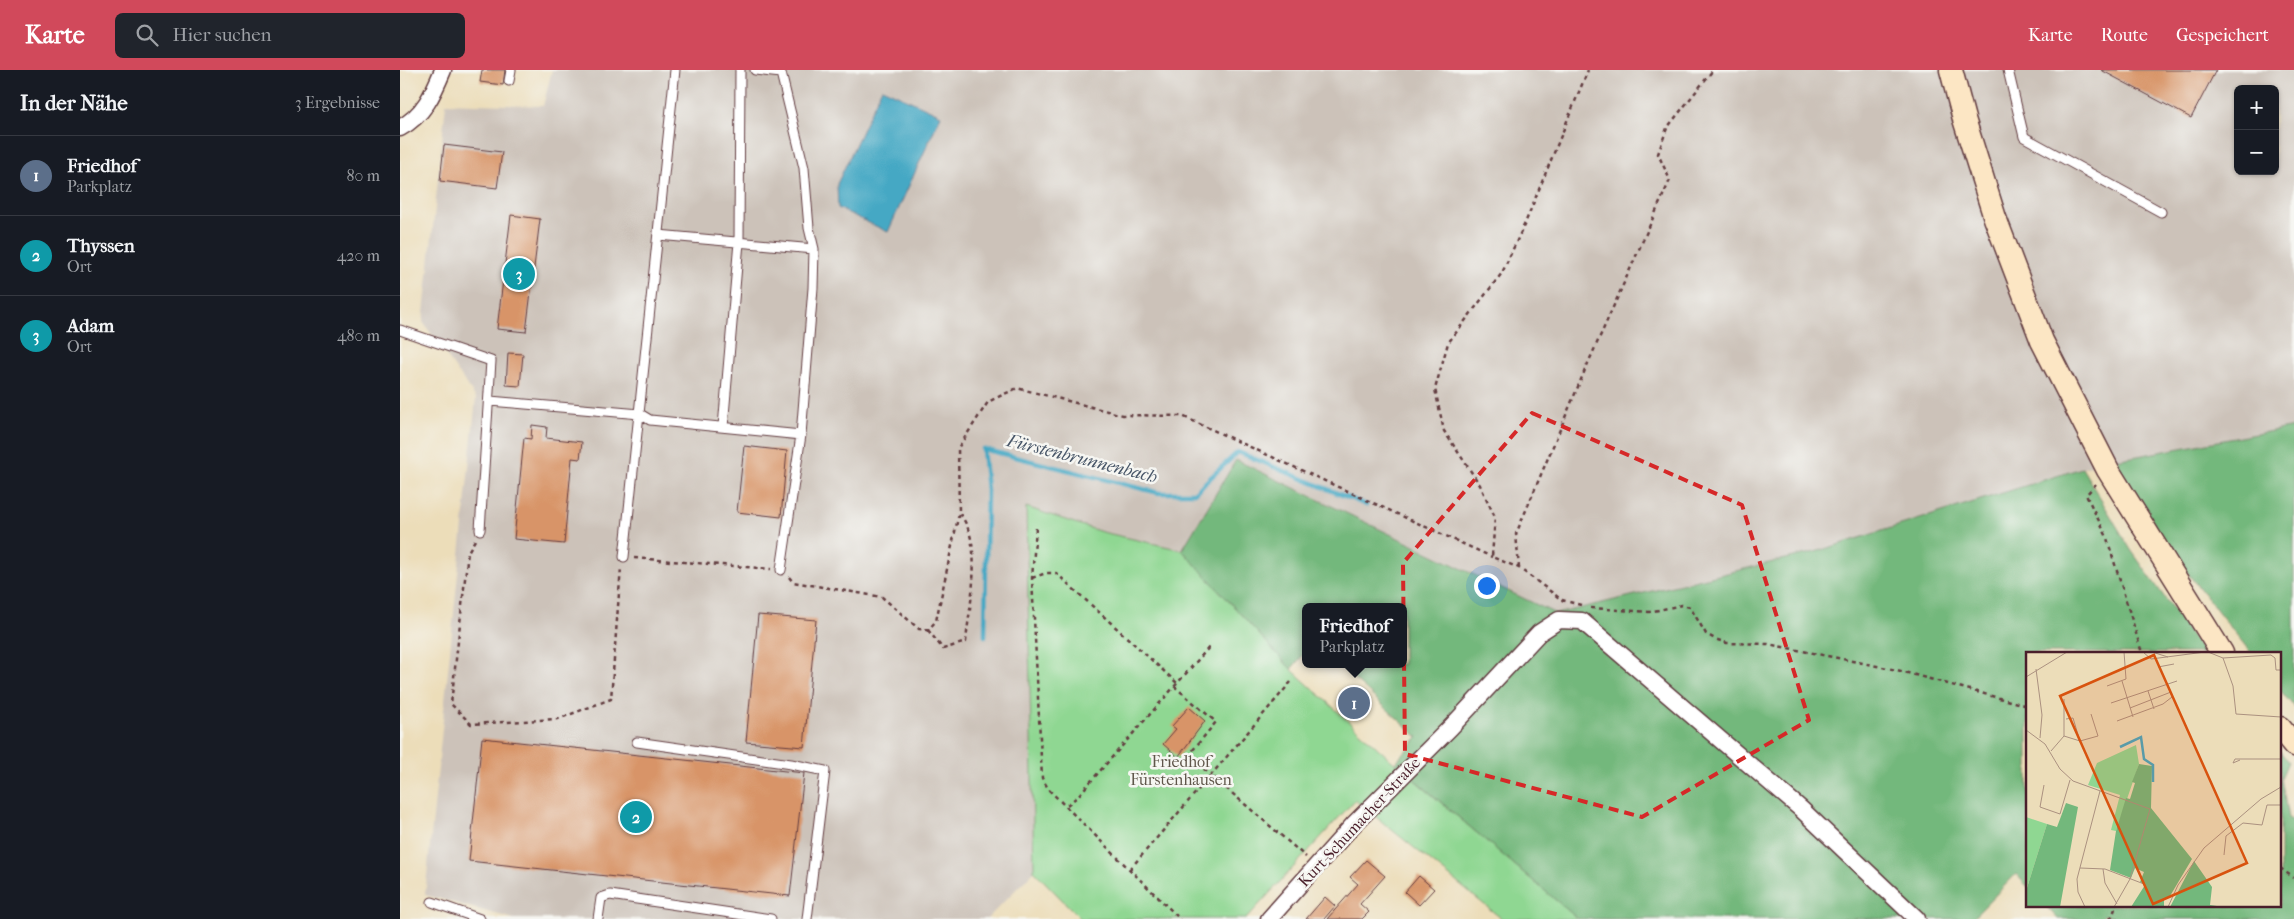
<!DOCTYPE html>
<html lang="de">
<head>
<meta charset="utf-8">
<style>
	body { margin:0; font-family:"IM FELL French Canon",serif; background:#20242c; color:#f1f3f6 }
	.controls { position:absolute; right:15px; top:15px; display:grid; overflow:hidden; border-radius:8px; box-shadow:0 1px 4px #0004 }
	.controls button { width:45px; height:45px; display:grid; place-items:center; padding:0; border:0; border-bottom:1px solid #363941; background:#171b24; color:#f1f3f6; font:25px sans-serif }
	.you { position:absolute; left:1086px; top:515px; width:18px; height:18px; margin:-12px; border:4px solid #fff; border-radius:50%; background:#1a73e8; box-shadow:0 0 0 8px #1a73e833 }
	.badge { display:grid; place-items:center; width:32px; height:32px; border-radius:50%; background:#d1495b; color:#fff; font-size:16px; font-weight:700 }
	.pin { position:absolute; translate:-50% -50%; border:2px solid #fff; box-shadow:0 1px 5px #0006 }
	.popup { position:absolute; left:902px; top:533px; width:105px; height:65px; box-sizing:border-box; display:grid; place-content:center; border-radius:8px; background:#171b24; filter:drop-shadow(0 1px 4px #0005); font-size:16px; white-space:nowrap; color:#9ea1a6 }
	.popup b { font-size:19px; color:#f1f3f6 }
	.popup::after { content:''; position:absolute; left:50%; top:100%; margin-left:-10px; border:10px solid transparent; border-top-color:#171b24 }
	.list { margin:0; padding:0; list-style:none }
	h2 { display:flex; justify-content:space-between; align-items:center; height:65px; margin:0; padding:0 20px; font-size:21px }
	h2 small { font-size:16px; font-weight:400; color:#9ea1a6 }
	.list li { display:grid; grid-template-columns:32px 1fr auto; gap:15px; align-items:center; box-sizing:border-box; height:80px; padding:0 20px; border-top:1px solid #363941 }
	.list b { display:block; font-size:19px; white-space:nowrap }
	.list p { margin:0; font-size:16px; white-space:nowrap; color:#9ea1a6 }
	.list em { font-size:16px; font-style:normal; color:#9ea1a6 }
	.icon { flex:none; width:28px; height:28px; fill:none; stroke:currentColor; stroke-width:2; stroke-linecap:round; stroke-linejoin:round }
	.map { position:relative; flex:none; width:1894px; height:849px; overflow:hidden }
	header { display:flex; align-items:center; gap:30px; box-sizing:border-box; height:70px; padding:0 25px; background:#d1495b; color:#fff }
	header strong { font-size:24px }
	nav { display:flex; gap:28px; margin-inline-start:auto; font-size:18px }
	.search { width:350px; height:45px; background:#20242c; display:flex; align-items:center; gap:12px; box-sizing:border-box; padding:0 18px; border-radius:8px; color:#9ea1a6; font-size:19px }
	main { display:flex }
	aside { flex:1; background:#171b24 }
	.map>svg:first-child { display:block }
</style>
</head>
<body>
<header>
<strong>Karte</strong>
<div class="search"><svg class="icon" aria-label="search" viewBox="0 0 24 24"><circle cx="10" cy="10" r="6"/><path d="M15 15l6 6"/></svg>Hier suchen</div>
<nav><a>Karte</a><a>Route</a><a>Gespeichert</a></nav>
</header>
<main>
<aside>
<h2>In der Nähe<small>3 Ergebnisse</small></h2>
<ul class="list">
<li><span class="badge" style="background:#5c6f8a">1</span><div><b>Friedhof</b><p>Parkplatz</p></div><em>80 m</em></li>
<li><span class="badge" style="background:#0f9aa8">2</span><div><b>Thyssen</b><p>Ort</p></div><em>420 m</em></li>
<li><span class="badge" style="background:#0f9aa8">3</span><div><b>Adam</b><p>Ort</p></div><em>480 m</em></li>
</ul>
</aside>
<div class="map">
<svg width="1894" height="849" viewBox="0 0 1894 849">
	<rect width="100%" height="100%" fill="#f6f6f2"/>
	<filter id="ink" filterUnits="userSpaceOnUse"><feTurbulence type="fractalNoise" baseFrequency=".02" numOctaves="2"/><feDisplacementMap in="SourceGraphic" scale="10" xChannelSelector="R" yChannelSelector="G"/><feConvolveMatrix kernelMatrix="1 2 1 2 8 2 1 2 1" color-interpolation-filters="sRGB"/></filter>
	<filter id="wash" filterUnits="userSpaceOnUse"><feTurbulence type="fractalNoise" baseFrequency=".0096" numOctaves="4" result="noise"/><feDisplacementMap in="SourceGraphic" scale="20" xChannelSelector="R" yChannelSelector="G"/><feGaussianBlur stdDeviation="1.12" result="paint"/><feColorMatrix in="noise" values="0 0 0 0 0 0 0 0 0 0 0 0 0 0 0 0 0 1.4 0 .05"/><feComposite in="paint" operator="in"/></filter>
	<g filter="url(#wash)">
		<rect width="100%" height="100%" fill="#ecddb9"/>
		<path fill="#ccc2b9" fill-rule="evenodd" d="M152 0H1894V357L1700 393 1415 482 1155 544 837 390 782 480 702 462 626 437 634 801 587 849H114L25 825 76 328 23 252 46 33 143 36ZM1838 19H1875V101H1838Z"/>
		<path fill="#8fd792" stroke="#6c7b5e" d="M626 437 702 462 782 480 891 599 991 690 1178 849H1102L955 730 846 849H681L634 801Z"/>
		<path fill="#73b87c" stroke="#5e6c54" d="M1894 357V637L1880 620V583H1851L1700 393Z
			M836 390 1156 544 1415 482 1682 398 1731 480 1804 583H1628V817L1616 804 1572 849H1178L995 693 1018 667 937 594H1003V537H905V583L891 599 782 480Z
			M1880 681 1888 692 1881 708 1888 748 1894 751V849H1720L1704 845 1700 849H1658L1645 835H1880Z"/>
		<path fill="#44a8c4" stroke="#476478" d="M482 18 541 45 488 162 438 138 437 114Z"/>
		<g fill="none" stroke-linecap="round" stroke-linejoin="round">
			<path stroke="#44a8c4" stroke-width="4.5" d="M585 566 587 420 583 379 759 423H794L838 382 966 435"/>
		</g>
		<g id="blocks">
			<path fill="#d89467" d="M82 0H105L103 15 80 12Z
				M1701 0H1816L1791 48Z
				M44 75 102 82 97 118 40 111Z
				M111 145 140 149 126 262 97 259Z
				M108 283 123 284 120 316 106 315Z
				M132 355 147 357 146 368 182 372 180 389 172 388 164 474 114 469 124 368 131 369Z
				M344 376 387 381 381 447 337 442Z
				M358 545 416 550 404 677 346 672Z
				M789 637 805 651 778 687 763 674 776 659 772 656Z
				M82 668 404 703 390 826 69 791Z
				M966 790 985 806 960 834 969 842 962 849H927L958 814 950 807Z
				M1019 806 1034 819 1019 835 1005 822Z
				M925 827 935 836 924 849H906Z"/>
		</g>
	</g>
	<g filter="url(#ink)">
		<use href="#blocks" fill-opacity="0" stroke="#623c40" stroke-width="1"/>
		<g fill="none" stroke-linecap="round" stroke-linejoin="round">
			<defs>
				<path id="service" d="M355 0 381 3 404 98 409 158 414 179 413 218 401 365 381 500
					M1608 0 1624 67 1761 142
					M109 11 111 0
					M258 165 414 179
					M0 260 91 291 80 460
					M90 331 240 344 250 350 401 365
					M323 357 339 172 340 0
					M224 487 275 0
					M237 672 391 694 425 701 407 849
					M32 832 80 849
					M198 849 201 828 210 825 371 849"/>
				<path id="minor" d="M0 58C24 45 33 24 43 0
					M869 849 953 755 1051 657 1139 563 1159 550 1182 551 1401 739 1517 849"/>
				<path id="secondary" d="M1551 0 1564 49 1595 148 1642 271 1708 400 1822 583
					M1880 658 1894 675"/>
			</defs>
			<use href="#service" stroke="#623c40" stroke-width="11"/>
			<use href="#minor" stroke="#623c40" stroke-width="19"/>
			<use href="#secondary" stroke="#623c40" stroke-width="25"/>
			<path stroke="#623c40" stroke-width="2.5" stroke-dasharray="4 4" stroke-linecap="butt" d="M1696 414 1686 425 1706 465 1742 583
				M636 458 632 508 642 708 649 720 780 849
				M75 470 68 482 51 634 71 654 158 649 211 629 221 497
				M234 488 371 499
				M1119 498 1116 464 1185 300 1270 110 1258 84 1267 58 1313 0
				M389 507 393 512 482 527 519 559 528 560 536 551 559 443 558 378 588 332 617 318 723 345 782 346 1092 487
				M632 508 646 503H656L777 613
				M1181 535 1162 530 1119 498 1092 487 1095 447 1080 415 1044 361 1035 319 1048 273 1102 203 1126 151 1188 0
				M1191 538 1249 542 1282 535 1290 537 1306 564 1315 569 1327 573 1368 574 1497 600 1628 636
				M528 560 543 579 566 572C569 535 585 474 559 443
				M774 616 816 652 788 686 811 705 891 612
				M667 735 677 727 811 575
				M1880 798 1894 808
				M730 799 811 705 906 787
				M1710 849 1713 845 1716 835"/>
			<use href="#service" stroke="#fff" stroke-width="9"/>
			<use href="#minor" stroke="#fff" stroke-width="16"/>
			<use href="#secondary" stroke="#fce6c4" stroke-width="22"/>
		</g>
	</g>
	<path fill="none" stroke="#d62828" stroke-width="4" stroke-dasharray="10 6" stroke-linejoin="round" d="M1132 343 1342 435 1409 650 1242 747 1005 684 1003 493Z"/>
	<g text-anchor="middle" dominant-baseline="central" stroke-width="5" stroke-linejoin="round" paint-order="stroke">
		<g font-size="16" fill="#5f564a" stroke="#f6f6f2">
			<text x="781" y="691">Friedhof<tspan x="781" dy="18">Fürstenhausen</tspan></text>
		</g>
		<g font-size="16" fill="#4a1f2b" stroke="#f6f6f2">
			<text transform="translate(959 752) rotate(-47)">Kurt-Schumacher-Straße</text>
		</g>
		<g font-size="18" font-style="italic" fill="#485668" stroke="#f6f6f2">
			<text transform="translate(682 389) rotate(14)">Fürstenbrunnenbach</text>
		</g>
	</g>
	<g transform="translate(1626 582)">
		<rect width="255" height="255" fill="#ecddb9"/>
		<path d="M110 93 113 112 90 179 85 178 94 143 62 133 71 111ZM0 165 21 172 0 239Z" fill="#8fd792"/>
		<path d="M113 112 126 114 125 156 166 207 144 244 138 247V255H105L119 233 114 230 118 220 109 216 105 226 84 218 90 179 100 146 104 147 109 131 106 130ZM40 151 52 155 34 255H0V239L21 172 31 175ZM168 209 186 235 184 253 198 255H144Z" fill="#73b87c"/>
		<path fill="none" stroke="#44a8c4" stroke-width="2.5" d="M94 95 115 85 118 107 127 113V130"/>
		<path fill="none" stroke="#ab9180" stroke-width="1" d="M117 0 125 7 179 0M126 0 142 5M182 0 197 6 245 3 249 6 250 18H255M197 6 207 34 210 62 255 65M132 15 148 12M10 17 16 63 14 86M0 25 41 0M96 29 107 65M81 34 100 27 98 0M122 39 128 57M85 51 151 29M104 56 145 40M40 67 47 66 53 86M91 69 137 52 146 45 142 33M255 70V96M0 78 19 92 34 117 47 129 124 157 104 227 88 255M38 84 54 89 72 84 65 62M25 99 38 84V47M214 108 207 111 209 107H255M18 133 14 155 34 162 44 128M198 203 200 184 217 171 236 173 241 153H255M54 216 79 217 118 232M77 217 79 231 91 252M59 255 52 240 51 227 74 139M142 255 152 233 178 196 235 147 255 135"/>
		<path fill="#d8530f" fill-opacity="0.15" stroke="#d8530f" stroke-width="2.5" d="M128 3 221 211 127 252 34 44Z"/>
		<rect width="255" height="255" fill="none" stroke="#4a1f2b" stroke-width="2.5"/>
	</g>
</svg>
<div class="controls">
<button>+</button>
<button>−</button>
</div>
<div class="you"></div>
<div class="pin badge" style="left:954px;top:633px;background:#5c6f8a">1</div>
<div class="popup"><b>Friedhof</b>Parkplatz</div>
<div class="pin badge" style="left:236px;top:747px;background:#0f9aa8">2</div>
<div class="pin badge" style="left:119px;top:204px;background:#0f9aa8">3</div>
</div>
</main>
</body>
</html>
